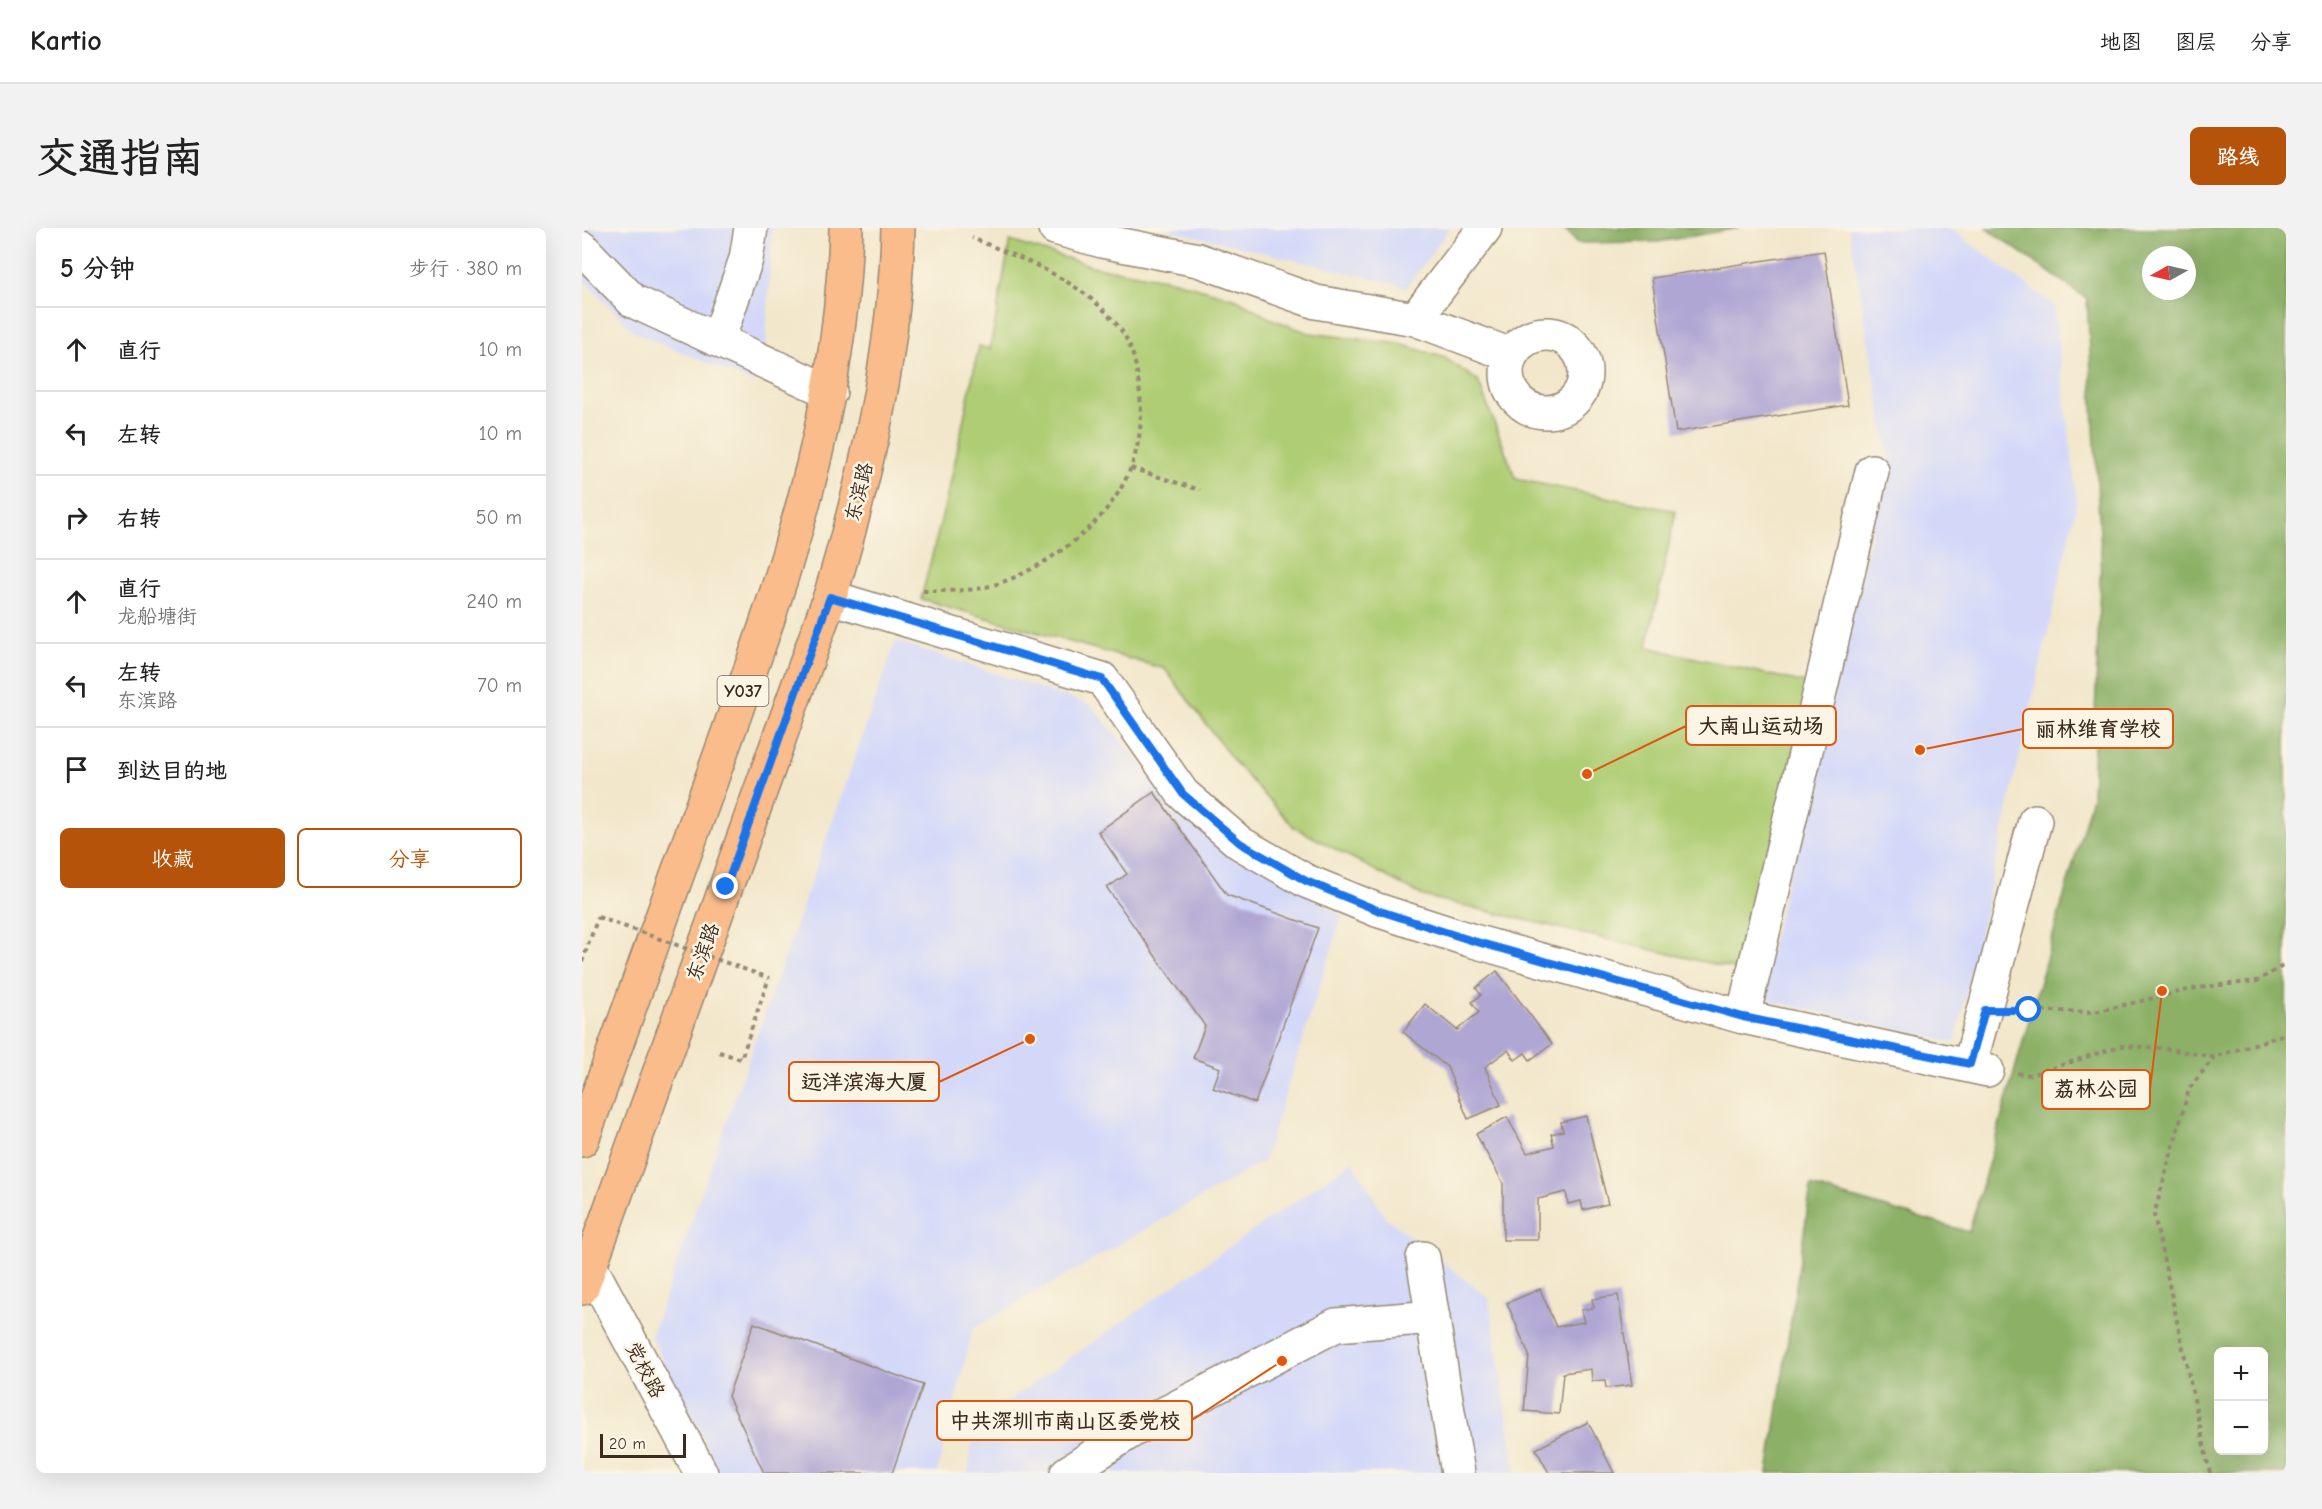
<!DOCTYPE html>
<html lang="zh">
<head>
<meta charset="utf-8">
<style>
	body { margin:0; font-family:"Comic Neue","LXGW WenKai TC",sans-serif; background:#f2f2f2; color:#222 }
	.controls { position:absolute; right:18px; bottom:18px; display:grid; overflow:hidden; border-radius:9px; box-shadow:0 6px 24px #0002 }
	.controls button { width:54px; height:54px; display:grid; place-items:center; padding:0; border:0; border-bottom:2px solid #e0e0e0; background:#fff; color:#222; font:30px sans-serif }
	.compass { position:absolute; left:1560px; top:18px; width:54px; height:54px; border-radius:50%; background:#fff; box-shadow:0 6px 24px #0002; rotate:262deg }
	.scale { position:absolute; left:18px; bottom:15px; width:86px; box-sizing:border-box; padding-left:6px; border:3px solid #3b2a1e; border-top:0; font-size:16px; line-height:21px; white-space:nowrap; color:#3b2a1e; -webkit-text-stroke:4px #fcf5e5; paint-order:stroke }
	.stop { position:absolute; width:18px; height:18px; margin:-14px; border:4px solid #1a73e8; border-radius:50%; background:#fff }
	.stop.end { background:#1a73e8; border-color:#fff; box-shadow:0 2px 6px #0008 }
	.list { margin:0; padding:0; list-style:none }
	h2 { display:flex; justify-content:space-between; align-items:center; height:78px; margin:0; padding:0 24px; font-size:26px }
	h2 small { font-size:20px; font-weight:400; color:#767676 }
	.list li { display:grid; grid-template-columns:39px 1fr auto; gap:18px; align-items:center; box-sizing:border-box; height:84px; padding:0 24px; border-top:2px solid #e0e0e0 }
	.list b { display:block; font-size:22px; white-space:nowrap }
	.list p { margin:0; font-size:20px; white-space:nowrap; color:#767676 }
	.list em { font-size:20px; font-style:normal; color:#767676 }
	.actions { display:flex; gap:12px; padding:18px 24px }
	.actions a { flex:1; padding:14px 0; border:2px solid #b45309; border-radius:9px; text-align:center; font-size:21px; color:#b45309 }
	.actions .main { background:#b45309; color:#fff }
	.icon { flex:none; width:33px; height:33px; fill:none; stroke:currentColor; stroke-width:2; stroke-linecap:round; stroke-linejoin:round }
	.map { position:relative; flex:none; width:1704px; height:1245px; overflow:hidden; border-radius:9px }
	header { display:flex; align-items:center; gap:36px; box-sizing:border-box; height:84px; padding:0 30px; background:#fff; border-bottom:2px solid #e0e0e0 }
	header strong { font-size:28px }
	nav { display:flex; gap:33px; margin-inline-start:auto; font-size:21px }
	.intro { display:flex; align-items:center; justify-content:space-between; box-sizing:border-box; height:144px; padding:0 36px }
	h1 { margin:0; font-size:42px }
	.button { padding:15px 27px; border-radius:9px; background:#b45309; color:#fff; font-size:21px; font-weight:700 }
	main { display:flex; gap:36px; padding:0 36px }
	aside { flex:1; background:#fff; border-radius:9px; box-shadow:0 6px 24px #0002 }
	.map>svg:first-child { display:block }
</style>
</head>
<body>
<header>
<strong>Kartio</strong>
<nav><a>地图</a><a>图层</a><a>分享</a></nav>
</header>
<div class="intro"><h1>交通指南</h1><a class="button">路线</a></div>
<main>
<aside>
<h2>5 分钟<small>步行 · 380 m</small></h2>
<ul class="list">
<li><svg class="icon" aria-label="ahead" viewBox="0 0 24 24"><path d="M12 20V5M6 11l6-6 6 6"/></svg><div><b>直行</b></div><em>10 m</em></li>
<li><svg class="icon" aria-label="left" viewBox="0 0 24 24"><path d="M17 20v-9H6M10 6l-5 5 5 5"/></svg><div><b>左转</b></div><em>10 m</em></li>
<li><svg class="icon" aria-label="right" viewBox="0 0 24 24"><path d="M7 20v-9h11M14 6l5 5-5 5"/></svg><div><b>右转</b></div><em>50 m</em></li>
<li><svg class="icon" aria-label="ahead" viewBox="0 0 24 24"><path d="M12 20V5M6 11l6-6 6 6"/></svg><div><b>直行</b><p>龙船塘街</p></div><em>240 m</em></li>
<li><svg class="icon" aria-label="left" viewBox="0 0 24 24"><path d="M17 20v-9H6M10 6l-5 5 5 5"/></svg><div><b>左转</b><p>东滨路</p></div><em>70 m</em></li>
<li><svg class="icon" aria-label="arrive" viewBox="0 0 24 24"><path d="M6 21V4h12l-3 4 3 4H6"/></svg><div><b>到达目的地</b></div></li>
</ul>
<div class="actions"><a class="main">收藏</a><a>分享</a></div>
</aside>
<div class="map">
<svg width="1704" height="1245" viewBox="0 0 1704 1245">
	<rect width="100%" height="100%" fill="#fcf5e5"/>
	<filter id="ink" filterUnits="userSpaceOnUse"><feTurbulence type="fractalNoise" baseFrequency=".0167" numOctaves="2"/><feDisplacementMap in="SourceGraphic" scale="12" xChannelSelector="R" yChannelSelector="G"/><feConvolveMatrix kernelMatrix="1 2 1 2 8 2 1 2 1" color-interpolation-filters="sRGB"/></filter>
	<filter id="wash" filterUnits="userSpaceOnUse"><feTurbulence type="fractalNoise" baseFrequency=".008" numOctaves="4" result="noise"/><feDisplacementMap in="SourceGraphic" scale="24" xChannelSelector="R" yChannelSelector="G"/><feGaussianBlur stdDeviation="1.35" result="paint"/><feColorMatrix in="noise" values="0 0 0 0 0 0 0 0 0 0 0 0 0 0 0 0 0 1.4 0 .05"/><feComposite in="paint" operator="in"/></filter>
	<g filter="url(#wash)">
		<rect width="100%" height="100%" fill="#f2e7cb"/>
		<path fill="#d3d8f9" d="M0 0H218L190 1 184 115 172 155 52 104 0 50Z
			M580 0H868L825 59Z
			M1267 0H1368L1472 77 1495 274 1373 815 1177 770 1307 232Z
			M314 413 509 477 608 594 760 688 682 933 391 1101 355 1245H138L69 1108Z
			M771 933 803 989 907 1070 934 1245H386L393 1196Z"/>
		<path fill="#afcd74" stroke="#757c49" stroke-width="1.5" d="M428 13 514 39 589 52 655 71 687 90 727 105 818 116 863 130 896 153 934 251 1094 283 1065 419 1228 456 1161 743 841 668 712 599 654 536 583 441 339 371 368 257 397 118 408 121Z"/>
		<path fill="#8bb066" stroke="#636d42" stroke-width="1.5" fill-rule="evenodd" d="M982 0H1157L1076 14 996 15Z
			M1404 0H1704V1245H1186L1229 958 1387 1004 1510 569 1519 326 1505 71ZM1569 27H1605V63H1569ZM1636 1124H1682V1222H1636Z"/>
		<g id="blocks">
			<path fill="#afa6d4" d="M1242 23 1266 177 1094 204 1070 50Z
				M572 564 645 667 736 700 673 875 631 860 638 840 611 830 623 798 525 660 545 646 516 604Z
				M915 743 970 816 948 832 943 825 933 832 926 822 903 839 919 877 886 891 865 839 821 804 843 776 875 802 897 784 890 774 899 767 894 760Z
				M1004 888 1026 976 1001 982 999 973 986 976 984 964 956 971V1012H921V955L894 906 925 889 945 925 972 918 969 906 981 903 979 894Z
				M958 1061 974 1099 1002 1094 999 1082 1012 1080 1010 1071 1036 1067 1050 1157 1024 1160 1023 1152 1010 1153 1009 1141 981 1145 977 1186 942 1183 947 1127 925 1075Z
				M172 1095 341 1157 310 1245H182L146 1168Z
				M1006 1194 1032 1245H967L954 1221Z"/>
		</g>
	</g>
	<g filter="url(#ink)">
		<use href="#blocks" fill-opacity="0" stroke="#968874" stroke-width="1.5"/>
		<g fill="none" stroke-linecap="round" stroke-linejoin="round">
			<defs>
				<path id="minor" d="M473 0 520 13 616 32 734 74 833 91 929 127
					M0 20 51 73 248 164
					M833 91 903 0
					M925 145a39 39 0 1 1 78 0a39 39 0 1 1-78 0Z
					M136 112 164 31 169 0
					M248 369 520 451 601 566 658 615 724 653 795 682 888 712 1161 789 1405 842
					M1161 789 1290 243
					M1388 836 1453 593
					M841 1030 876 1245
					M8 1038 119 1245
					M485 1245 551 1202 754 1097 851 1089"/>
				<path id="major" d="M0 912C45 785 91 659 136 533 200 355 259 192 264 0
					M0 1060 248 369C284 248 313 127 316 0"/>
			</defs>
			<use href="#minor" stroke="#968874" stroke-width="36"/>
			<use href="#major" stroke="#968874" stroke-width="36"/>
			<path stroke="#968874" stroke-width="4" stroke-dasharray="4.5 4.5" stroke-linecap="butt" d="M549 240 618 262
				M341 363C359 363 377 363 395 361 423 356 451 342 474 326 530 289 565 237 558 167 556 144 551 116 536 98 500 52 443 32 390 10
				M0 734 16 689
				M1433 782 1513 784 1614 760 1675 753 1704 736
				M137 824 159 831 187 750
				M1435 845 1448 847 1539 818 1581 820 1632 829 1704 806
				M1628 1245 1572 987 1607 861 1632 829"/>
			<use href="#minor" stroke="#fff" stroke-width="33"/>
			<use href="#major" stroke="#fabc8b" stroke-width="33"/>
			<path stroke="#968874" stroke-width="4" stroke-dasharray="4.5 4.5" stroke-linecap="butt" d="M16 689 187 750"/>
		</g>
	</g>
	<g fill="none" stroke-linecap="round" stroke-linejoin="round" filter="url(#ink)">
		<path stroke="#1a73e8" stroke-width="8" d="M144 659 248 369 520 451 601 566 658 615 724 653 795 682 888 712 1161 789 1388 836 1403 782H1447"/>
	</g>
	<g text-anchor="middle" dominant-baseline="central" stroke-width="5" stroke-linejoin="round" paint-order="stroke">
		<rect fill="#fcf5e5" stroke="#75675a" stroke-width="1.5" x="135.5" y="448" width="51" height="30" rx="4.5"/>
		<g font-size="18" font-weight="bold" fill="#3b2a1e">
			<text x="161" y="463">Y037</text>
		</g>
		<g font-size="20" fill="#3b2a1e" stroke="#fcf5e5">
			<text transform="translate(277 264) rotate(-76)">东滨路</text>
			<text transform="translate(121 724) rotate(-70)">东滨路</text>
			<text transform="translate(63 1142) rotate(62)">党校路</text>
		</g>
	</g>
	<path fill="none" stroke="#df570d" stroke-width="2" d="M1005 546L1104 498M1338 522L1441 501M448 811L357 854M1580 763L1568 861M700 1133L610 1192"/>
	<g fill="#df570d" stroke="#fcf5e5" stroke-width="2">
		<circle cx="1005" cy="546" r="6"/>
		<circle cx="1338" cy="522" r="6"/>
		<circle cx="448" cy="811" r="6"/>
		<circle cx="1580" cy="763" r="6"/>
		<circle cx="700" cy="1133" r="6"/>
	</g>
	<g fill="#fcf5e5" stroke="#df570d" stroke-width="2">
		<rect x="1104" y="478" width="150" height="39" rx="6"/>
		<rect x="1441" y="481" width="150" height="39" rx="6"/>
		<rect x="207" y="834" width="150" height="39" rx="6"/>
		<rect x="1460" y="842" width="108" height="39" rx="6"/>
		<rect x="355" y="1173" width="255" height="39" rx="6"/>
	</g>
	<g font-size="21" text-anchor="middle" font-weight="bold" fill="#3b2a1e">
		<text x="1179" y="505">大南山运动场</text>
		<text x="1516" y="508">丽林维育学校</text>
		<text x="282" y="861">远洋滨海大厦</text>
		<text x="1514" y="868">荔林公园</text>
		<text x="483" y="1200">中共深圳市南山区委党校</text>
	</g>
</svg>
<div class="controls">
<button>+</button>
<button>−</button>
</div>
<svg class="compass" viewBox="-18 -18 36 36"><path d="M0-13l5 13h-10z" fill="#e53935"/><path d="M0 13l5-13h-10z" fill="#767676"/></svg>
<div class="scale">20 m</div>
<div class="stop" style="left:1447px;top:782px"></div>
<div class="stop end" style="left:144px;top:659px"></div>
</div>
</main>
</body>
</html>
